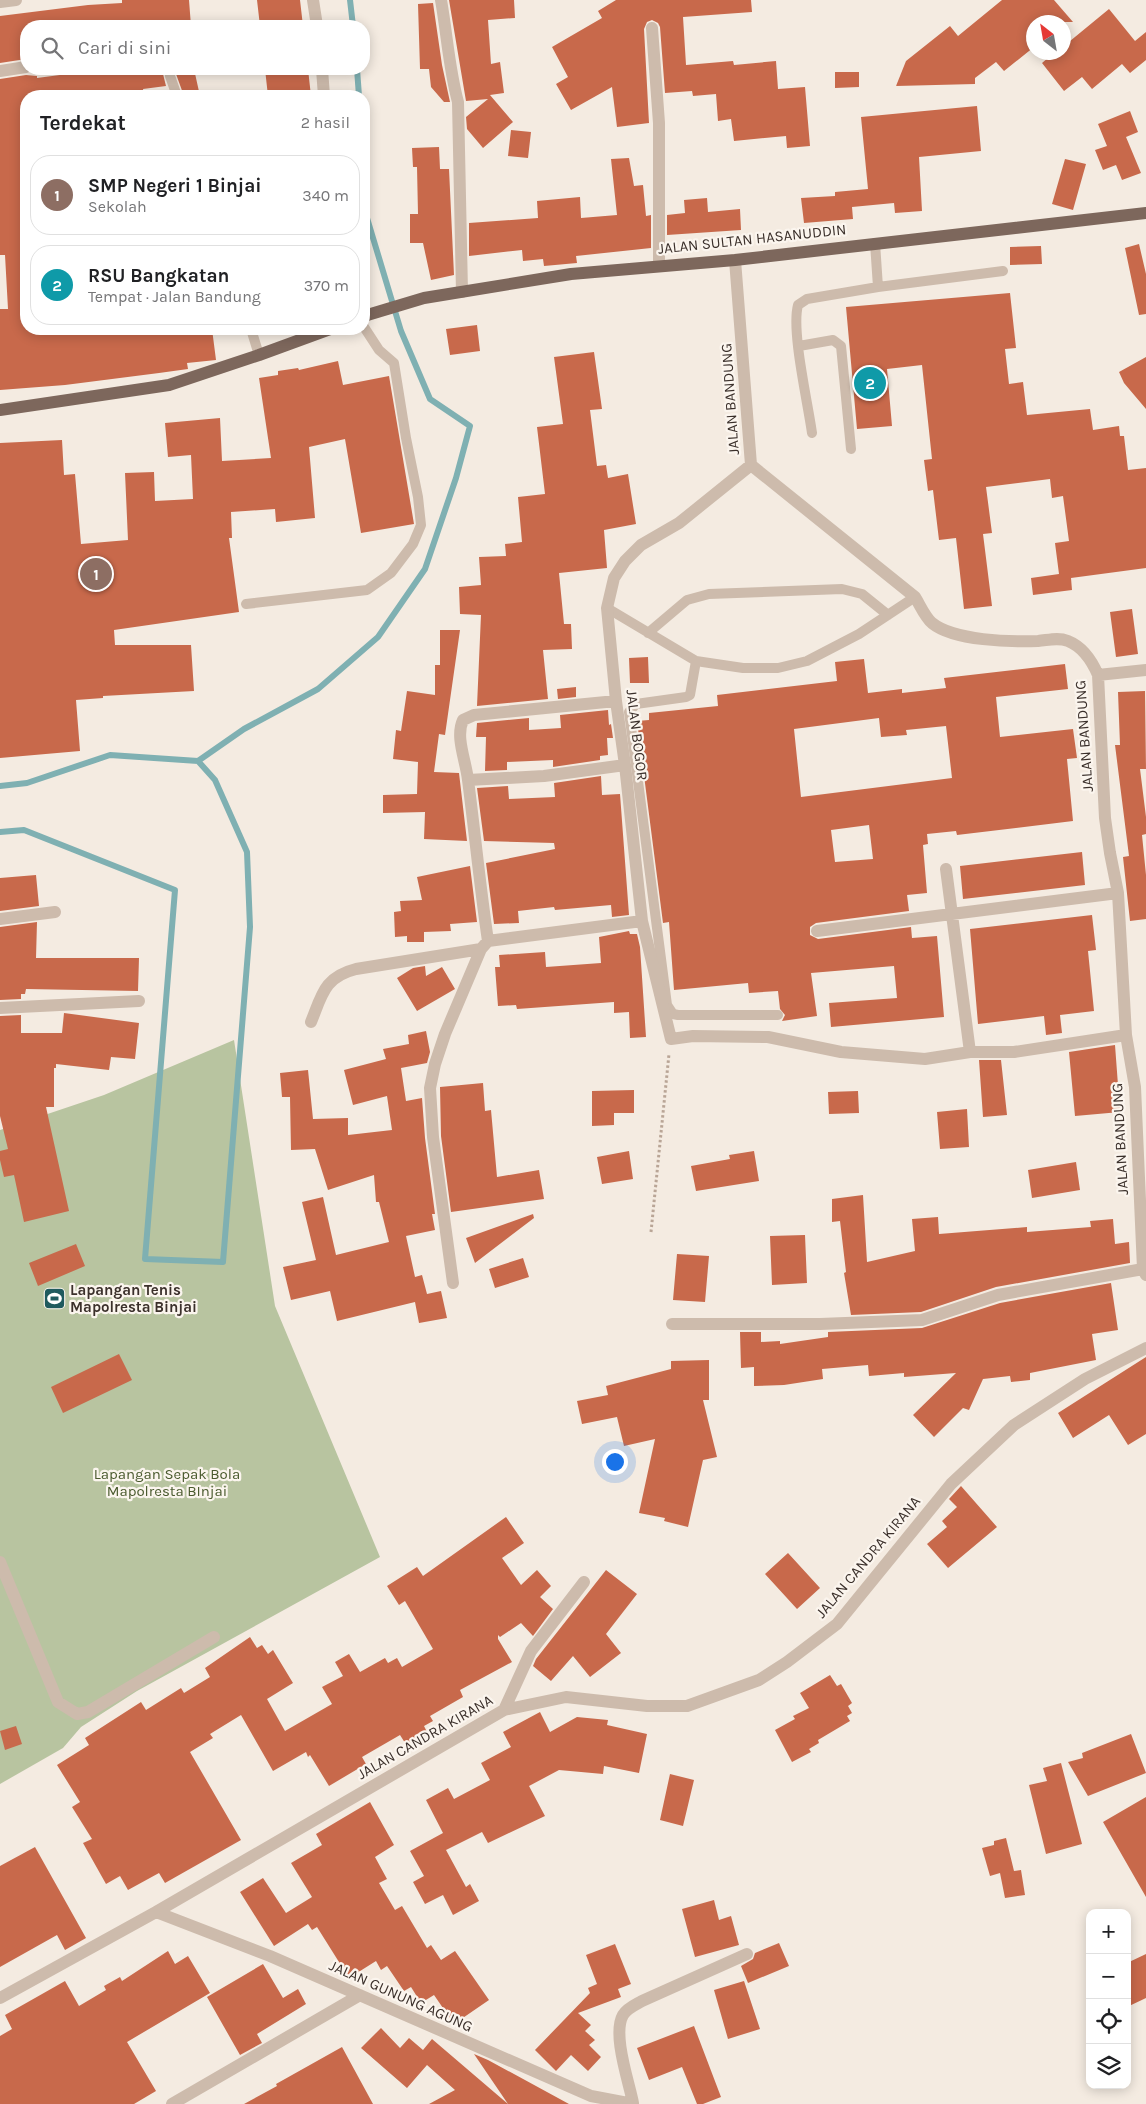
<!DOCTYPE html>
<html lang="id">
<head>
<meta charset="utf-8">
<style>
	body { margin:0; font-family:Karla,sans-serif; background:#f2f2f2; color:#202124 }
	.controls { position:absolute; right:15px; bottom:15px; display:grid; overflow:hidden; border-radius:10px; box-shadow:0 2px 12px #0003 }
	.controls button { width:45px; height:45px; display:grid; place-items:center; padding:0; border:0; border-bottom:1px solid #e0e0e0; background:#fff; color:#202124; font:25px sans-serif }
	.compass { position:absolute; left:1026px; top:15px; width:45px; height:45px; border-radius:50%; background:#fff; box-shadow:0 2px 12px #0003; rotate:329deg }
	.you { position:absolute; left:614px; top:1461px; width:18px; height:18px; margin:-12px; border:4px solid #fff; border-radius:50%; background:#1a73e8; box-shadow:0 0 0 8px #1a73e833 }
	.badge { display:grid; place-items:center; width:32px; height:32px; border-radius:50%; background:#1f5a5e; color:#fff; font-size:16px; font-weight:700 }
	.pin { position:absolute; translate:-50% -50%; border:2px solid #fff; box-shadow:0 1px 5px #0006 }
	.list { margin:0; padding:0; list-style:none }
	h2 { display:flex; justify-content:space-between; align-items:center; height:65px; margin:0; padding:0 20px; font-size:21px }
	h2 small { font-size:16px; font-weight:400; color:#757577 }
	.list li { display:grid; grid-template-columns:32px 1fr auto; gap:15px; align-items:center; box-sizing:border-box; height:80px; margin:0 10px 10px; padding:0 10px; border:1px solid #e0e0e0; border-radius:20px }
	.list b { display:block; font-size:19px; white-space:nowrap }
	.list p { margin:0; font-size:16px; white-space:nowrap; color:#757577 }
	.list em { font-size:16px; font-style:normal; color:#757577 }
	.icon { flex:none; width:28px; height:28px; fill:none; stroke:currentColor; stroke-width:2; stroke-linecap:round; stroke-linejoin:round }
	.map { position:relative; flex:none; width:1146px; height:2104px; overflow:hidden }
	.search { position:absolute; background:#fff; box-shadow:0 2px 12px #0003; left:20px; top:20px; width:350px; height:55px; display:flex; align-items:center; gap:12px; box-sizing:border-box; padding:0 18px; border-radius:20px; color:#757577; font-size:19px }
	.panel { position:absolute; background:#fff; box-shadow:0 2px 12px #0003; left:20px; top:90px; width:350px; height:245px; border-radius:20px }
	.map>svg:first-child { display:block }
</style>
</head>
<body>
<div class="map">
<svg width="1146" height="2104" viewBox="0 0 1146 2104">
	<rect width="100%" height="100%" fill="#f4ebe1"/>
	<path fill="#b8c4a0" d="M234 1040 275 1306 380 1557 137 1691 81 1727 63 1748 0 1784V1130L104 1095Z"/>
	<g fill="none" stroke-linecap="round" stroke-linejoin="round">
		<path stroke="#7fb0b2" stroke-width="6" d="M350 0 353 26
			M357 69 359 96
			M198 761 244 729 318 689 378 637 425 569 456 478 470 426 430 399 401 331 364 208
			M0 786 27 783 110 755 198 761 215 780 247 852 250 927 223 1262 145 1259 175 890 24 830 0 832"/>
	</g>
	<path fill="#c8694b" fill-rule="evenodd" d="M122 0H189L191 26H26V59L0 63V16L88 5 122 3Z
		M257 0H300L303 26H260Z
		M449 0H514L515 18 488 20 491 64 500 62 504 93 490 95 513 122 483 148 467 129 466 117 488 99 466 101Z
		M616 0H751L752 12 683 17 686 65 733 61 734 65 776 61 778 89 805 87 810 146 787 148 786 136 734 141 731 119 718 121 716 94 693 96 692 91 665 93 660 27 658 23 652 20 647 22 644 29 649 123 617 127 612 87 571 110 556 84 568 77 552 47 602 18 598 11Z
		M1002 0H1054L1073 22H1034V47L1004 71 996 62 975 78V84L896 86 906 61 950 26 958 36Z
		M433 3 442 65 450 102H444L431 87 429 69H420L418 4Z
		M1109 9 1135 41 1146 32V60L1130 73 1122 64 1092 89 1082 77 1064 91 1042 63 1055 52H1064V46Z
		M75 69H194L200 96H184L176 74 171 69 163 74 166 86 143 89 144 96H26V329H212L216 360 187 363 188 369 159 373 65 385 0 390V309H8L5 255H0V79L26 75 37 76V78L75 73Z
		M265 69H308L311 96H268Z
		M835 72H859V87L835 88Z
		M977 106 981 151 919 157 922 211 895 213 894 203 852 207 853 219 804 223 801 198 835 196V192L868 189 861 117Z
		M1130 111 1138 132 1126 137 1141 173 1122 180 1116 165 1103 170 1095 150 1107 146 1098 124Z
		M511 130 531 132 528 158 508 156Z
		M439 147 440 169H449L454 275 431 280 423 243H410V214H418L417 167H413L412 148Z
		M629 158 634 186 643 185 646 216 651 215V248L576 256 577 263 544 266 543 259 523 261 522 250 469 256V223L538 218 537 201 580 197 581 218 617 215 611 159Z
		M1065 159 1086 164 1073 210 1052 204Z
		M707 198 708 212 740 209 741 230 667 235V215L685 213 684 200Z
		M1139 244 1146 274V314L1139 315 1125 248Z
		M1041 246 1042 264 1010 265V247Z
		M1010 293 1016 348 1005 349 1009 384 1023 382 1027 415 1090 409 1093 430 1119 426 1120 436H1124L1128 470 1146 468V568L1071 578 1072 590 1033 595 1031 578 1059 574 1055 543 1069 541 1063 496 1052 498 1050 479 986 487 992 533 983 534 992 606 964 609 956 538 939 540 933 490 928 491 924 460 932 459 922 365 887 369 892 426 857 429 846 307Z
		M477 325 480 351 450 355 446 329Z
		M594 352 602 409 590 410 597 466 606 465 608 478 628 474 636 524 604 530 607 568 559 573 564 624H571L572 649 543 650 548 699 477 706 481 615 460 614 459 587 481 585 479 557 506 556 505 544 522 542 518 497 545 494 537 427 563 424 554 357Z
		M1146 357V409L1124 383 1119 372Z
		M338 361 343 385 389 376 414 524 361 533 345 439 309 447 315 518 276 522 275 509 231 512 232 538H229L239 612 114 630 115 645H191L194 691 103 696V698L76 700 80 751 0 758V443L62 440 64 475 75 474 81 544 128 540 125 473 154 472 155 501 193 499 191 455 168 457 165 423 220 418 222 461 271 458 259 378 278 375V371L298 368 299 370Z
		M1132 609 1138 654 1116 657 1110 612Z
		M440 630H460L445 735 439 734 434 772 459 773 467 841 424 839 425 812 383 813V795L417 794 418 762 393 759 396 730 401 731 407 691 435 695V665H440Z
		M648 657 649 683H630L629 658Z
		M864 659 868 693 902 689V693L946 688 944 678 1065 664 1068 689 996 697 1000 737 1073 729 1077 758 1067 759 1073 821 957 835 956 831 927 834 928 844 923 845 927 893 907 895 909 911 816 923 810 927V935L818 939 911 927 912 938 937 936 944 1017 831 1027 829 1003 897 998 894 966 811 973 817 1016 782 1021 785 1015 780 1009 778 991 749 993 748 983 674 990 669 922 663 923 637 721 649 720V713L718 706 717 695 837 681 835 662ZM879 718 881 737 907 735 906 730 946 726 952 778 801 797 794 729ZM869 825 873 859 835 862 831 830Z
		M576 687V697L558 699 557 689Z
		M1145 691 1146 769H1140L1146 817V834L1142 835 1146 875V919L1130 921 1123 857 1129 856 1115 745H1120L1118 692Z
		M608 710 609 725 611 724 613 738H607L608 755 600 756V760L553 767V760L507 762V770L485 771 486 737H476L477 723 529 718V730L561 728 560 715Z
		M601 776 602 795 620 794 629 915 612 917 611 905 555 910 554 907 518 911 519 923 494 924 486 863 555 849 554 843 484 841 477 788 508 786 509 799 555 797 554 783Z
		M1082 852 1085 885 963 899 960 866Z
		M470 866 477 922 450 924 451 931 424 932V942H407V936L395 937 394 912 401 911 400 901 422 900 417 877Z
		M36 875 39 906 0 911V878Z
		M1092 915 1096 950 1088 951 1094 1011 1060 1015 1062 1033 1046 1035 1044 1016 978 1024 970 929Z
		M37 922 36 958H139L138 991 26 989 25 994H21V999L0 1000V927Z
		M629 931 630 934H637L640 947 646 1037 630 1038 629 1012 614 1013V1002L517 1009 516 1005 498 1006 495 967H500L499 955 545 952 546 967 601 963 599 937Z
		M425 966 426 976 442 967 455 989 417 1011 397 978 413 968Z
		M64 1013 139 1023 135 1059 111 1057 109 1070 56 1064V1068H54V1107H46L69 1211 24 1222 14 1175 4 1177 0 1160V1151L8 1149 0 1116V1016L21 1015V1033H62Z
		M426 1031 430 1052 427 1063 401 1068 406 1101 422 1098 425 1138 435 1214H432L435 1230 406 1236 415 1277 422 1275 427 1294 441 1291 447 1318 419 1323 415 1302 337 1321 330 1291 291 1300 283 1267 316 1260 302 1202 323 1197 336 1255 389 1242 379 1202H376L374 1175 328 1190 315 1149 291 1150 290 1097H282L280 1073 308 1070 313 1119 348 1118V1135L392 1130 387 1096 353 1105 344 1070 386 1059 383 1049 409 1044 408 1035Z
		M1115 1045 1120 1112 1075 1116 1069 1052Z
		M979 1060H1001L1007 1115 983 1117Z
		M483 1083 485 1111 491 1110 497 1177 539 1170 544 1199 451 1212 441 1136 440 1087Z
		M634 1090V1113H614V1125L592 1126V1091Z
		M858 1091 859 1113 829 1114 828 1092Z
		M967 1109 969 1147 940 1149 937 1112Z
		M629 1151 633 1179 602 1184 597 1157Z
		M754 1151 759 1181 696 1191 691 1166 730 1159 729 1155Z
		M1076 1162 1080 1190 1032 1198 1028 1170Z
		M863 1195 867 1262 915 1251 912 1219 938 1217 939 1234 1027 1227V1232L1091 1227 1090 1221 1113 1219 1115 1244 1129 1242 1130 1263 996 1287 921 1312 851 1315 844 1273 846 1272 840 1221 832 1222V1199Z
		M533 1214 534 1218 475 1263 466 1238Z
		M805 1235 807 1283 772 1285 770 1236Z
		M76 1244 85 1266 38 1286 29 1263Z
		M677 1254 709 1256 705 1302 673 1300Z
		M523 1258 529 1277 495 1288 489 1269Z
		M1111 1283 1118 1330 1092 1334 1096 1360 1030 1373V1380L1011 1382 1010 1376 983 1379 969 1410 963 1408 934 1437 913 1415 956 1373 904 1377V1373L869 1376 868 1365 822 1369 823 1379 784 1385 754 1386V1367L741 1368 740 1332H761V1342L780 1341V1344L828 1337V1332L922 1328 1000 1303Z
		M119 1354 132 1380 63 1413 51 1387Z
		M1146 1357V1434L1128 1445 1109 1415 1073 1438 1058 1413Z
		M709 1360V1400H703L717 1457 703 1460 688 1527 664 1521 665 1518 639 1513 655 1439 624 1446 617 1417 582 1424 577 1401 608 1395 606 1386 671 1369V1361Z
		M961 1486 997 1527 948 1568 927 1544 947 1527 942 1521 957 1507 949 1499Z
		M506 1517 524 1543 502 1558 521 1585 537 1570 551 1586 540 1597 553 1609 533 1636 521 1623 500 1637 498 1635V1639L512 1662 460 1690 463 1697 430 1716 433 1721 424 1726 428 1734 407 1746 400 1735 362 1757 366 1764 329 1786 310 1755 308 1757 306 1752 273 1771 241 1715 210 1734 213 1738 190 1752 241 1840 165 1883 159 1873 128 1890 120 1876 106 1884 83 1843 92 1839 72 1807 80 1802 57 1765 89 1745 85 1738 141 1702 146 1710 181 1688 184 1693 210 1677 205 1668 250 1637 257 1648 262 1645 268 1654 273 1650 293 1683 267 1699 285 1731 332 1704 322 1687 343 1676 335 1662 349 1654 360 1672 385 1658 388 1663 397 1658 402 1667 433 1649 405 1601 399 1605 387 1586 417 1567 423 1576Z
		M788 1553 820 1588 797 1609 765 1574Z
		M606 1570 637 1594 606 1634 621 1653 590 1677 573 1656 551 1681 533 1666 536 1659Z
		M830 1675 837 1686 841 1684 852 1703 848 1706 852 1713 847 1716 850 1721 818 1740 819 1743 809 1749 811 1752 792 1762 775 1730 795 1719 793 1716 809 1708 800 1693Z
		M540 1712 550 1732 577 1717 608 1720 607 1725 647 1734 639 1773 604 1766 603 1774 559 1770 529 1786 545 1816 488 1843 482 1832 446 1850 466 1887 470 1884 479 1901 453 1915 443 1895 425 1904 413 1882 424 1876 410 1851 443 1833 426 1800 448 1788 454 1799 490 1780 481 1763 511 1747 503 1732Z
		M16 1726 22 1744 5 1750 0 1731Z
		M1131 1734 1146 1773 1088 1796 1068 1762 1083 1758 1082 1753Z
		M1061 1763 1082 1844 1046 1854 1029 1785 1047 1781 1043 1768Z
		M670 1774 694 1780 683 1826 660 1820Z
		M1146 1797V1897L1103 1822Z
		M370 1802 394 1845 375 1857 387 1879 379 1883 395 1910 402 1906 427 1948 431 1945 441 1960 455 1951 489 2000 454 2024 434 1995 421 2003 411 1987 404 1991 387 1966 381 1970 376 1961 349 1978 317 1927 312 1930 308 1924 274 1946 240 1892 263 1878 286 1913 312 1897 291 1863 322 1845 316 1834Z
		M1006 1838 1014 1871 1021 1870 1025 1895 1005 1898 1000 1873 990 1876 982 1848 994 1845V1841Z
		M35 1847 86 1938 65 1950 57 1935 0 1967V1866Z
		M714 1900 719 1920 731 1916 739 1945 695 1957 682 1909Z
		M779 1943 789 1966 748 1983 741 1966 753 1959 755 1953Z
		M615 1944 631 1984 618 1989 621 1997 578 2013 591 2025 585 2031 595 2040 589 2045 601 2057 588 2071 571 2055 556 2071 535 2050 590 1993 588 1988 597 1984 586 1955Z
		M168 1951 175 1964 188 1956 210 1993 127 2042 156 2091 134 2104H0V2036L12 2029 5 2015 65 1981 79 2006 106 1990 104 1986 120 1977 122 1981Z
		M1146 1954V1998L1127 2007V1963Z
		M263 1964 283 1998 298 1989 306 2004 257 2034 262 2043 240 2055 207 1997Z
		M744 1981 760 2029 728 2039 714 1990Z
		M694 2026 721 2097 703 2104H697L682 2067 649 2080 637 2048Z
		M381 2028 400 2048 409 2038 423 2050 432 2039 508 2104H429L455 2090 427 2065 407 2088 361 2048Z
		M342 2047 373 2104H244L277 2086 276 2084Z
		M474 2054 488 2060 569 2104H508Z"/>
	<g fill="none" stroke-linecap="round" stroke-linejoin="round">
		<path stroke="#b9a596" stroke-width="3" stroke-dasharray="2.5 2.5" stroke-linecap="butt" d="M651 1232 669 1054"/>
		<path stroke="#cdbbac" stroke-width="10" d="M170 76 177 96
			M875 243 878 287
			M251 329 259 355
			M799 346 833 340 841 346 851 449
			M812 433C808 403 791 331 798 305L807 299 878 287 1003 271
			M246 604 367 590 391 573 413 544 421 525 418 497 406 438 394 363 379 350 364 327
			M607 608 696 661 743 668H778L807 661 859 634 915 597
			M648 633 687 600 709 594 842 589 862 594 888 615
			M696 661 690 695 686 697 636 704 629 712 667 1005 673 1014 678 1015H778"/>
		<path stroke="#cdbbac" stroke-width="12" d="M313 0 317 26
			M441 0C447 34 449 69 458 102L462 292
			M0 2 16 0
			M652 28 659 123V265
			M322 69 324 96
			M0 71 26 67
			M735 260 751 465 915 597C920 605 925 617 932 623 954 641 1011 642 1038 641 1049 640 1058 637 1068 641 1083 647 1092 661 1098 675L1105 818 1110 853 1118 893 1126 1035 1135 1087 1143 1269 1146 1275
			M751 465 679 523 641 545 625 561 614 578 607 608 616 701 625 765 642 921 671 1039 693 1036 768 1037 841 1052 925 1059 970 1052H1014L1126 1035
			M1098 675 1146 670
			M468 780 544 776 625 765
			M946 869 970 1052
			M0 919 55 912
			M817 931 1118 893
			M488 941 642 921
			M0 1008 139 1001
			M311 1022C322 995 324 977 356 969L481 949
			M453 1283 433 1137 430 1088 435 1064 445 1034 481 949 488 941C480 887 475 834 468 780 466 761 455 737 463 720L474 715 616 701
			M672 1324H820L922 1320 998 1295 1143 1269
			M0 1562 58 1702 77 1714 88 1712 214 1637
			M504 1710 531 1651 584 1582
			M156 1912 270 1956 591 2096 633 2104
			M0 1998 156 1912 504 1710 566 1697 647 1706H687L759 1680 787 1662 837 1624 951 1484 1014 1425 1085 1379 1146 1348
			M633 2103C629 2082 612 2034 623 2015 627 2008 635 2005 642 2001L747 1954
			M172 2104 360 1995"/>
		<path stroke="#7d675c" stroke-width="12" d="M364 316 424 298 571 274 735 260 1146 213
			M0 410 169 385 259 355 330 329"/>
	</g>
	<defs>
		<symbol id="stadium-square" viewBox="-11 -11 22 22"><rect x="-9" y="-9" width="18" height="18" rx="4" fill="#1f5a5e" stroke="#fbf5ee"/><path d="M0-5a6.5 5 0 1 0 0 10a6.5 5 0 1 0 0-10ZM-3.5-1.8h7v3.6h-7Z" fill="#fff"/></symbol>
	</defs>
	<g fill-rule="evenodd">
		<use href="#stadium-square" x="42" y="1286" width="25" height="25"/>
	</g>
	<g text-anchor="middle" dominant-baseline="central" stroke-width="4.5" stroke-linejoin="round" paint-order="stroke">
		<g font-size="15" fill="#3b302b" stroke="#fbf5ee">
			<text transform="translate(752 239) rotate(-6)">JALAN SULTAN HASANUDDIN</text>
			<text transform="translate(730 399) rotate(-94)">JALAN BANDUNG</text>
			<text transform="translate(637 735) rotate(83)">JALAN BOGOR</text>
			<text transform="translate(1084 736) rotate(-94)">JALAN BANDUNG</text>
			<text transform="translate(1120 1139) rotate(-93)">JALAN BANDUNG</text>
			<text transform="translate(868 1557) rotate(-50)">JALAN CANDRA KIRANA</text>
			<text transform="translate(425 1737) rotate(-30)">JALAN CANDRA KIRANA</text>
			<text transform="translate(401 1996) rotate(24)">JALAN GUNUNG AGUNG</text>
		</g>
		<g font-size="15" font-weight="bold" fill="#3b302b" stroke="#fbf5ee" text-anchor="start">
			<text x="70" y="1290">Lapangan Tenis<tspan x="70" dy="17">Mapolresta Binjai</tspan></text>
		</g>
		<g font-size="15" fill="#4a5a2e" stroke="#fbf5ee">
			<text x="167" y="1474">Lapangan Sepak Bola<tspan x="167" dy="17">Mapolresta BInjai</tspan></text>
		</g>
	</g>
</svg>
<div class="controls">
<button>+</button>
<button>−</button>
<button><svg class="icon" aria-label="locate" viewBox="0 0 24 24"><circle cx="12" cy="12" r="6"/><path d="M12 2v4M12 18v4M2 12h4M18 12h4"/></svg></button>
<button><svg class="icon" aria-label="layers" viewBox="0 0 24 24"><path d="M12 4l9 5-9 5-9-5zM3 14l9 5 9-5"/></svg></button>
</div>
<svg class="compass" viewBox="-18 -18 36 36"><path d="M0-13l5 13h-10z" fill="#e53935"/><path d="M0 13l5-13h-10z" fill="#757577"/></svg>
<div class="you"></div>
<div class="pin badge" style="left:96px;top:574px;background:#8d6e63">1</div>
<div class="pin badge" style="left:870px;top:383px;background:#0f9aa8">2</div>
<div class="search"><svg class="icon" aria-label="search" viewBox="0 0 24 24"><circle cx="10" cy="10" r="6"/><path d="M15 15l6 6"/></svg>Cari di sini</div>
<section class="panel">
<h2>Terdekat<small>2 hasil</small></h2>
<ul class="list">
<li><span class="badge" style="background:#8d6e63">1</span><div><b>SMP Negeri 1 Binjai</b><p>Sekolah</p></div><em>340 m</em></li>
<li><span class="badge" style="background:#0f9aa8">2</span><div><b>RSU Bangkatan</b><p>Tempat · Jalan Bandung</p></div><em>370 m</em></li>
</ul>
</section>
</div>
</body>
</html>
